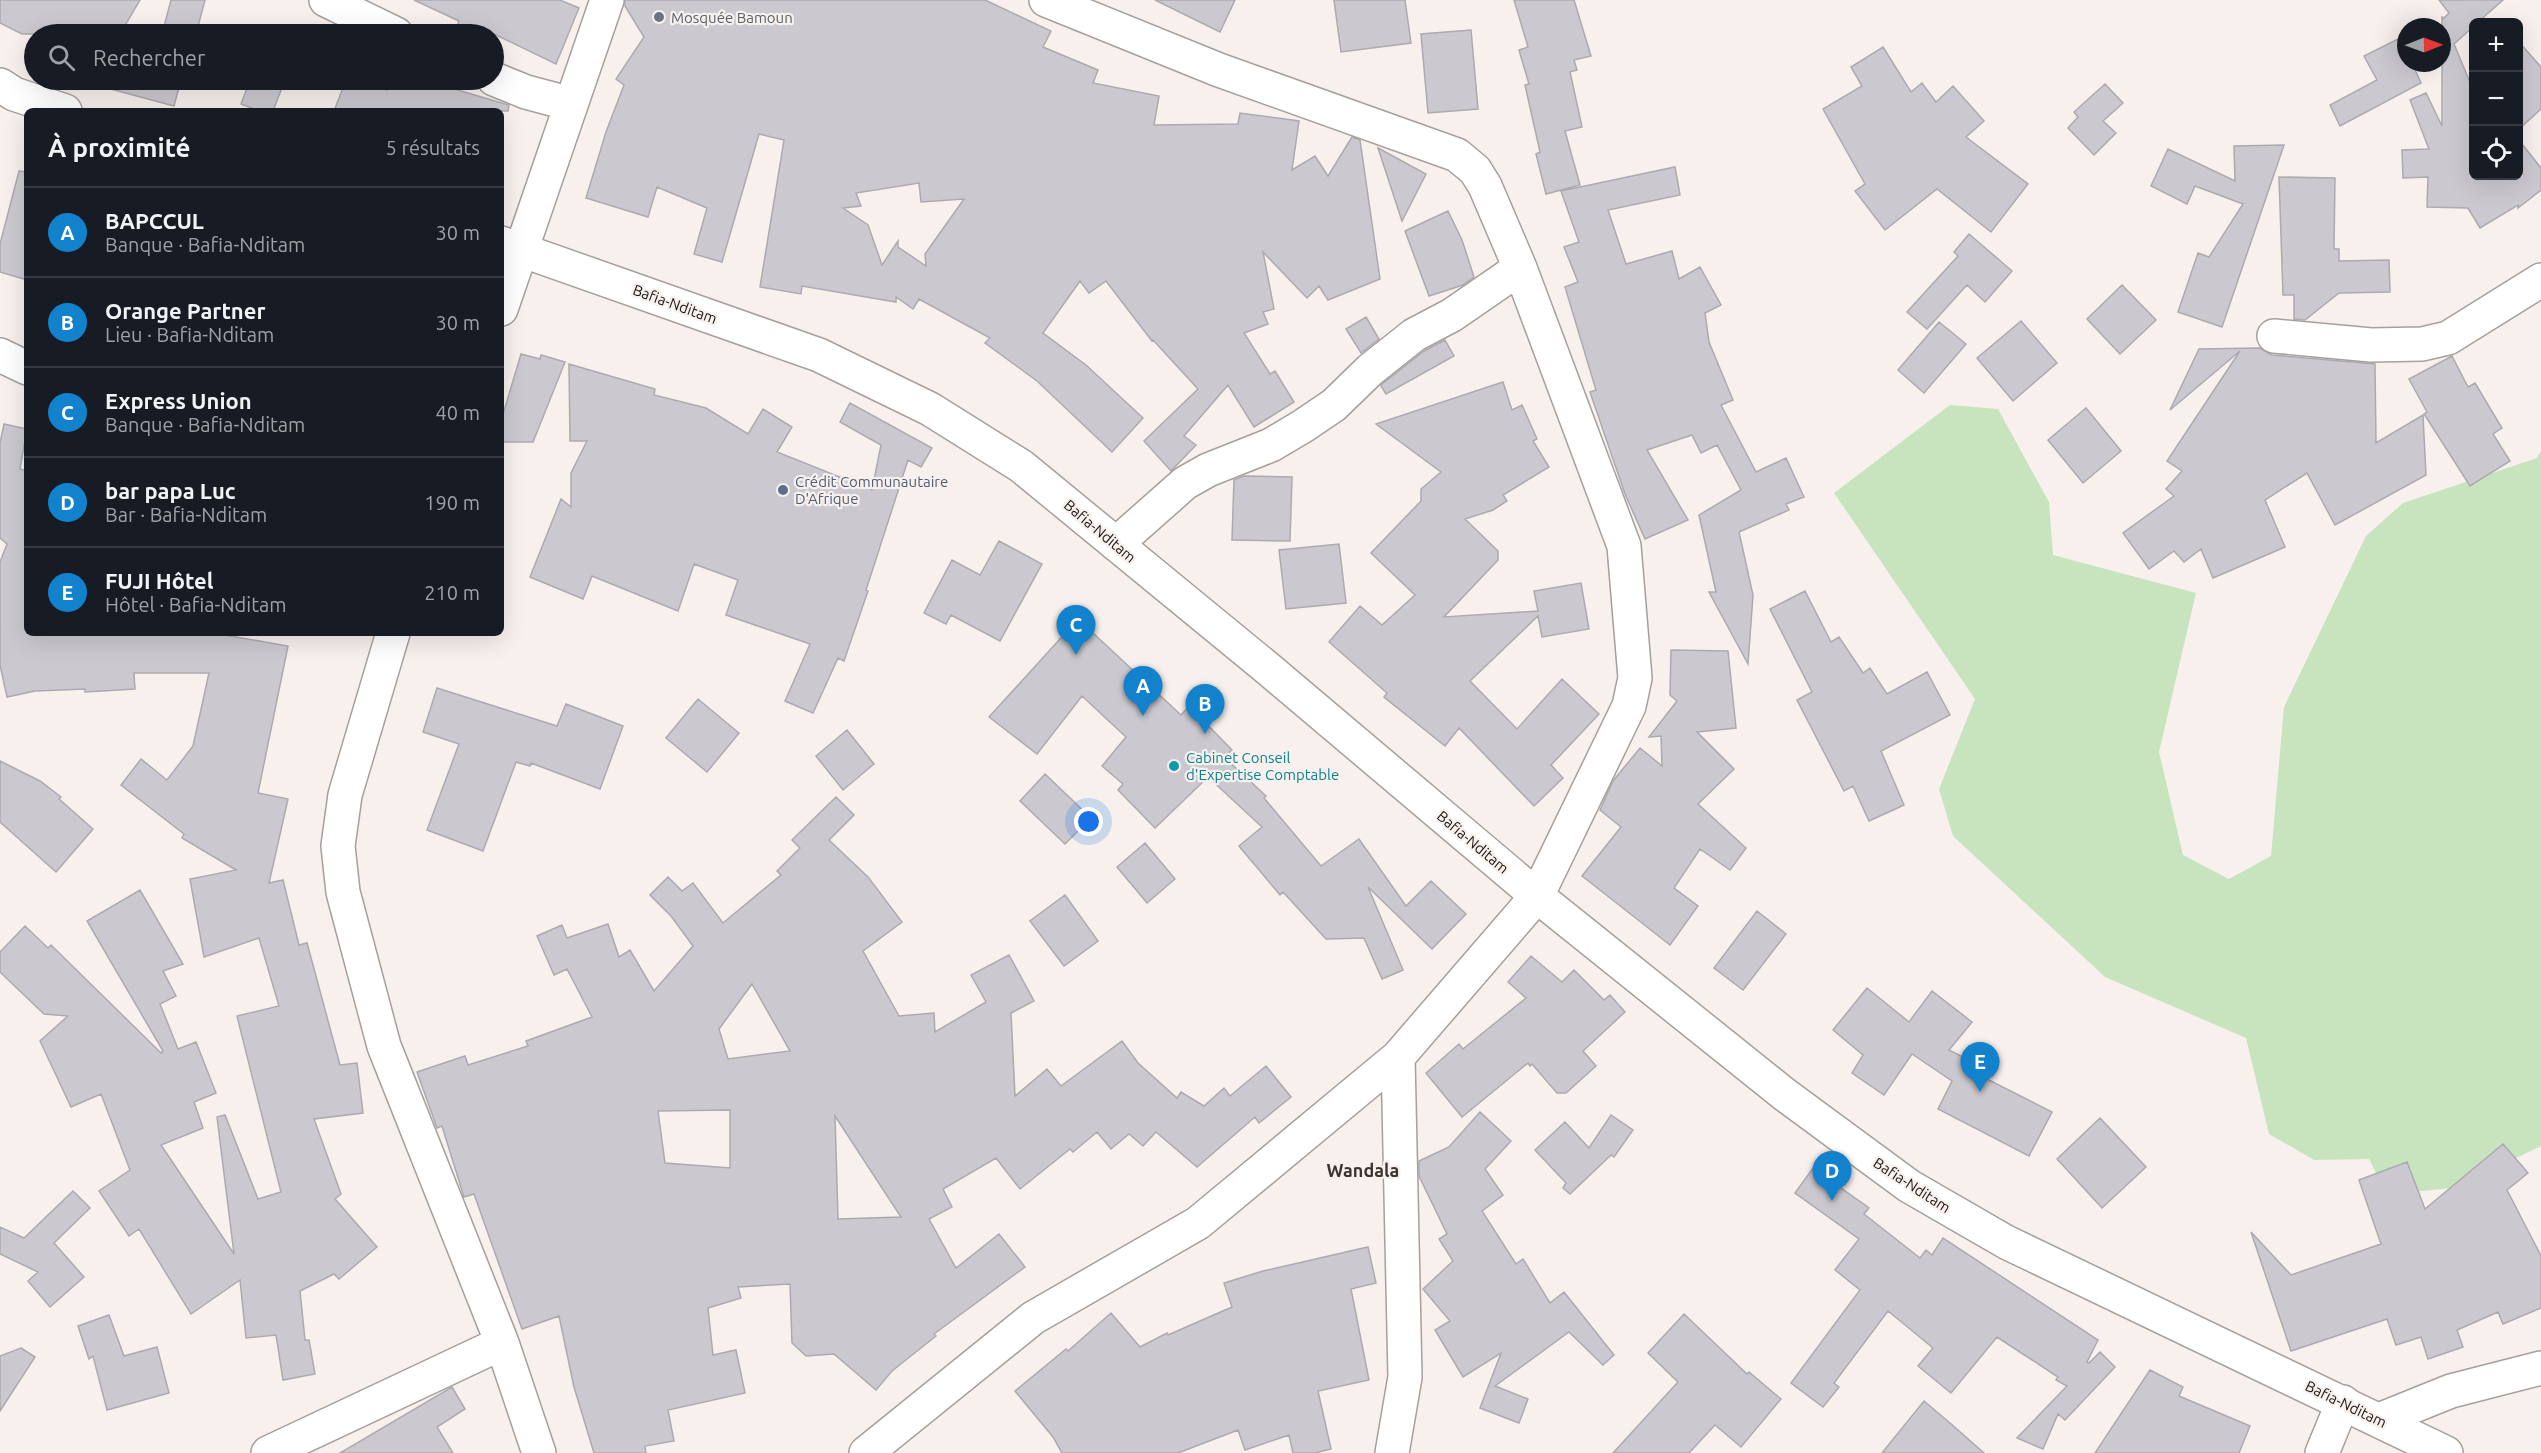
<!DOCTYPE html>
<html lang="fr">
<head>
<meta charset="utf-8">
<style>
	body { margin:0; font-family:Ubuntu,sans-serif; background:#20242c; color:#f1f3f6 }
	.controls { position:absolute; right:18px; top:18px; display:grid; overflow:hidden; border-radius:9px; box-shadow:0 6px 24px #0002 }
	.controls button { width:54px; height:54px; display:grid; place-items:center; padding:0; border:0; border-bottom:2px solid #363941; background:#171b24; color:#f1f3f6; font:30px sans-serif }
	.compass { position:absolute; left:2397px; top:18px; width:54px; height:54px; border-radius:50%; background:#171b24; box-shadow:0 6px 24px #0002; rotate:89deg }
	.you { position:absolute; left:1089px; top:822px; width:21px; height:21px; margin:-15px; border:4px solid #fff; border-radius:50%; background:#1a73e8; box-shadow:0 0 0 9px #1a73e833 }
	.badge { display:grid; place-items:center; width:39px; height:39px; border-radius:50%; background:#1182cb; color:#fff; font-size:20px; font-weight:700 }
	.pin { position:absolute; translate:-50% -50px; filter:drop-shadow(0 2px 3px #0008) }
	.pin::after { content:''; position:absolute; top:32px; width:21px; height:18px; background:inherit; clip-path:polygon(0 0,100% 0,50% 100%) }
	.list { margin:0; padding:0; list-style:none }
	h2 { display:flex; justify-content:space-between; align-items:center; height:78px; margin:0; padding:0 24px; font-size:26px }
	h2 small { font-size:20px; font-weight:400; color:#9ea1a6 }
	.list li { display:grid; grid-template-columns:39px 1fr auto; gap:18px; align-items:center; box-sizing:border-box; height:90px; padding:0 24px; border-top:2px solid #363941 }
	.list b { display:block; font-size:22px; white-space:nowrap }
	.list p { margin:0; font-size:20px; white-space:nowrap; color:#9ea1a6 }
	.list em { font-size:20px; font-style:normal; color:#9ea1a6 }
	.icon { flex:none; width:33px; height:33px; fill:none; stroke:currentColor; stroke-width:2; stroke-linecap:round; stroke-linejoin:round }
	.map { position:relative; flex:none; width:2541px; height:1453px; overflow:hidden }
	.search { position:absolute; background:#171b24; box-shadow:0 6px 24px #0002; left:24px; top:24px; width:480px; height:66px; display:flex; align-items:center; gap:15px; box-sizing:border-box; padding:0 21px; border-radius:33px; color:#9ea1a6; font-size:22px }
	.panel { position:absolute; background:#171b24; box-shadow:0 6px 24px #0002; left:24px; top:108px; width:480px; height:528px; border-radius:9px }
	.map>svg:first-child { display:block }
</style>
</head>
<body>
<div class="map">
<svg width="2541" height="1453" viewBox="0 0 2541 1453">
	<rect width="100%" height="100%" fill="#f7f0ed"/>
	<path fill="#c8e4bf" d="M1950 405 1998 409 2049 502 2053 555 2196 593 2159 752 2183 855 2229 879 2271 856 2284 707 2366 536 2403 503 2537 458 2541 451V1146L2454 1188 2387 1194 2369 1159 2314 1160 2269 1134 2246 1038 2105 977 1953 836 1939 789 1975 699 1834 493Z"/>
	<path fill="#cbc9cf" stroke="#acaaaf" stroke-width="1.5" fill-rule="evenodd" d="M0 0H140L120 34H22L0 23Z
		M171 0H205L196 34H162Z
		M414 0H560L579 8 556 64 494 34H454L459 21Z
		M625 0H985L1051 31 1043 47 1098 70 1093 83 1159 96 1154 125 1238 124 1240 113 1299 121 1292 170 1315 156 1328 176 1352 137 1360 140 1380 279 1328 300 1319 286 1307 298 1263 252 1274 309 1263 312 1268 324 1244 333 1270 374 1275 371 1294 402 1254 427 1228 385 1184 436 1196 445 1171 471 1144 441 1198 389 1153 340 1152 341 1106 281 1089 293 1080 281 1043 333 1086 365 1143 418 1112 452 1037 381 985 343 990 338 919 299 913 309 896 297V302L802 286 801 294 760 287 784 140 759 134 722 262 694 254 707 208 657 187 648 217 586 198 606 132 624 85 616 79 644 37 625 6ZM919 183 921 202 964 199 925 254 926 266 898 247V241L882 265 868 225 843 208 861 206 856 193Z
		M1155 0H1235L1220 32Z
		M1334 0H1405L1411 43 1341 52Z
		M1514 0H1574L1591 56 1574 60 1577 70 1570 72 1582 127 1565 131 1580 185 1546 194 1536 154 1540 152 1525 85 1529 84 1519 50 1528 47Z
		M2439 0H2503L2478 22H2474V26L2454 44 2474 92V176H2518V139L2541 168V190L2518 208V205L2480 228 2468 208 2427 207 2428 177 2403 178 2402 150 2429 149 2410 100 2426 93 2442 126V17L2444 18 2449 13Z
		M1471 30 1478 109 1428 113 1421 34Z
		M2400 38 2406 52V63H2412L2421 83 2340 126 2330 105 2377 80 2364 56Z
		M2518 41 2541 67V109L2518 130Z
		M1883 47 1911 92 1922 83 1936 102 1953 86 1984 121 1966 137 2028 184 1991 232 1937 189 1885 230 1855 191 1865 184 1823 109 1862 86 1851 67Z
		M104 80H181L174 106 103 87Z
		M250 80H285L273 111H260L241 104Z
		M346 80H356L387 90 391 80H424L505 104 509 105 508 111H334Z
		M2105 84 2123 103 2103 121 2116 133 2094 155 2068 128 2078 117 2074 112Z
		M2284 145 2222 327 2178 312 2198 253 2209 257 2243 204 2195 186 2187 204 2151 186 2168 149 2235 181 2234 146Z
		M1378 148 1426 174 1402 221Z
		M1675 167 1680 195 1608 210 1626 264 1672 251 1679 279 1700 267 1721 305 1705 313 1709 342 1733 400 1721 405 1756 472 1786 458 1804 497 1786 504 1789 510 1739 532 1753 595 1748 664 1709 592H1716L1699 515 1741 490 1717 445 1701 453 1692 435 1647 450 1688 520 1645 539 1625 494 1590 392 1596 390 1565 287 1578 282 1564 247 1579 242 1561 191Z
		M19 171 27 172V280L0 272V244Z
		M2279 177 2335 178 2334 249H2339V261L2389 260 2390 292 2339 293 2305 320 2294 319V295H2283Z
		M1448 211 1462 240 1474 277 1463 285 1429 296 1405 231Z
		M1969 234 2012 271 1985 302 1967 285 1927 329 1907 312 1958 256 1954 252Z
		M2122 285 2156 320 2120 354 2087 319Z
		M1366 317 1379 339 1361 353 1346 329Z
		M2021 321 2057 363 2013 401 1977 358Z
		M1939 322 1966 344 1924 393 1898 370Z
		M1445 340 1454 356 1386 394 1381 386 1382 384 1424 351Z
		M2260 348 2272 355 2375 364 2376 443 2423 415 2426 475 2335 525 2307 473 2265 500 2285 547 2213 578 2201 549 2184 562 2174 551 2149 569 2123 533 2174 496 2166 489 2182 471 2167 461 2240 351 2170 410 2199 349Z
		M521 354 540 359 541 355 565 362 533 442H501V421Z
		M2452 356 2468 387 2475 383 2502 428 2493 434 2510 461 2470 486 2424 414 2427 412 2409 379Z
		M569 364 655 389 654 395 706 408 748 434 763 409 792 427 777 452 872 490 881 445 840 422 850 403 932 448 921 467 908 460 866 590 868 591 844 661 838 658 813 713 785 701 810 644 726 615 738 580 694 564 678 611 592 576 583 599 530 577 561 499 571 507V473L587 441H570Z
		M1503 382 1512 410 1522 405 1537 439 1533 441 1549 467 1503 495 1507 501 1493 510 1465 519 1498 551V560L1444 617 1538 611 1534 591 1581 583 1589 629 1542 637 1538 616 1470 681 1517 729 1562 679 1599 714 1551 765 1563 778 1534 806 1459 728 1445 746 1384 697 1387 693 1329 642 1360 606 1382 625 1415 595 1371 553 1421 501V489L1441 472 1376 424Z
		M2086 408 2121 451 2083 483 2048 440Z
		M4 424 27 429 20 469 27 471V633H213L288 646 258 793 288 799 269 883 283 880 299 945 307 943 340 1065 357 1063 363 1113 314 1119 341 1194 335 1199 377 1247 339 1279 334 1274 300 1291 305 1340H309L315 1374 283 1380 276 1335 246 1338 240 1280 191 1314 139 1229 129 1236 99 1191 130 1170 101 1094 71 1107 40 1041 68 1016 44 1014 0 972V952L25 926 48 948 51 945 161 1053 163 1051 87 921 140 890 183 964 163 971 176 996 160 1004 178 1049 196 1042 216 1093 194 1102 203 1128 161 1145 234 1254 217 1117 225 1115 258 1199 281 1192 237 1016 279 1006 259 938 204 957 190 879 236 870 182 838 184 834 121 785 141 759 167 780 193 746 209 673H134L135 689 85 692V689L35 691 7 697 0 665V562L7 544 0 538V443Z
		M1244 476 1292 477 1290 541 1232 540 1234 480Z
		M999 541 1042 564 1000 641 951 615 946 624 924 613 952 560 980 575Z
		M1339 544 1346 603 1286 609 1279 550Z
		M1805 591 1831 642 1839 637 1863 673 1870 668 1887 694 1927 672 1950 715 1881 751 1904 805 1869 821 1853 786 1844 791 1797 700 1812 692 1770 609Z
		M1078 619 1181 715 1189 706 1232 750 1224 757 1266 796 1264 798 1321 866 1359 839 1406 906 1431 881 1466 914 1432 949 1368 887 1403 970 1382 979 1364 938 1326 939 1283 892 1280 895 1239 846 1262 827 1208 777 1155 828 1118 790 1123 784 1102 766 1126 737 1082 696 1037 754 989 717Z
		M1671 650 1728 651 1736 728 1697 732 1734 769 1698 804 1746 848 1730 870 1700 849 1674 888 1698 906 1670 945 1582 876 1621 827 1600 810 1613 781 1640 748 1662 766 1661 736 1649 737 1677 701 1670 695Z
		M437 688 557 726 566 704 623 726 600 789 531 763 530 766 516 762 483 851 427 830 459 744 423 732Z
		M698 699 739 733 707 772 666 738Z
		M847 730 874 764 843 790 816 756Z
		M0 761 40 781 61 797 59 799 93 829 56 872 0 822Z
		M1045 774 1091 818 1065 844 1020 801Z
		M836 797 854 815 829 840 868 877 902 922 863 951 899 1016 934 1013 935 1032 986 1002 971 975 1009 955 1034 1001 1011 1013 1015 1096 1047 1069 1061 1086 1122 1041 1138 1063 1177 1098 1181 1092 1204 1106 1224 1088 1230 1096 1266 1066 1291 1097 1259 1123 1255 1117 1197 1167 1156 1132 1143 1146 1129 1134 1111 1149 1097 1132 1073 1152 1070 1149 1020 1189 996 1158 943 1189 952 1207 929 1219 956 1268 999 1234 1025 1267 934 1334 936 1336 892 1371 876 1390 834 1354 806 1356 792 1343 790 1284 738 1287 741 1298 708 1308 713 1355 736 1350 745 1393 668 1410 674 1441 645 1446 646 1453H594L574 1387 559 1316 522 1329 474 1194 464 1197 442 1126 437 1128 417 1072 465 1056 468 1065 528 1046 526 1041 592 1017 567 969 554 975 537 936 562 925 567 938 608 924 619 957 630 950 654 991 693 946 671 916 650 895 668 877 682 891 693 883 723 923 781 875 777 871 800 848 792 840ZM752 984 790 1051 728 1059 719 1029ZM730 1110V1168L665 1163 658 1111ZM835 1116 901 1217 838 1219Z
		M1145 843 1175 879 1147 903 1117 867Z
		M1065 895 1098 941 1064 966 1030 921Z
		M1757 911 1786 934 1743 990 1714 968Z
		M1531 956 1562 982 1574 970 1604 1000 1610 995 1625 1012 1583 1051 1596 1066 1566 1093H1557L1532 1064 1530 1066 1528 1063 1462 1117 1426 1073 1459 1044 1463 1049 1526 998 1508 982Z
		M1867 988 1909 1022 1932 991 1972 1022 1949 1050 1985 1068 1981 1076 2052 1112 2029 1156 1938 1109 1952 1081 1912 1054 1884 1095 1852 1073 1863 1055 1833 1030Z
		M1480 1112 1511 1141 1485 1169 1503 1195 1482 1211 1516 1264 1523 1259 1550 1303 1564 1292 1614 1355 1603 1365 1569 1332 1495 1386 1528 1399 1519 1423 1480 1408 1501 1353 1463 1377 1435 1330 1450 1321 1423 1289 1453 1261 1439 1239 1447 1234 1419 1176V1161L1449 1147Z
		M1611 1115 1633 1130 1614 1157 1611 1155 1570 1194 1563 1188 1566 1183 1535 1150 1565 1122 1589 1148Z
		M2100 1118 2146 1167 2102 1208 2057 1159Z
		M2503 1144 2528 1173 2507 1190 2541 1256V1308L2503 1324 2498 1312 2457 1330 2463 1347 2428 1359 2421 1337 2396 1345 2387 1319 2291 1351 2251 1232 2291 1275 2381 1244 2359 1180 2407 1162 2425 1209Z
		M1813 1168 1869 1208 1864 1214 1920 1258 1926 1250 1932 1255 1943 1238 2098 1340 2087 1362 2089 1363 2100 1352 2115 1367 2065 1420 2058 1414 2043 1449 2017 1438 2067 1386 2056 1380 2058 1377 1997 1337 1951 1393 1918 1366 1933 1348 1888 1311 1834 1383 1839 1387 1823 1407 1791 1383 1860 1290 1835 1270 1859 1239 1795 1193Z
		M73 1191 90 1208 54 1243 84 1277 50 1307 28 1281 38 1272 0 1254V1227L24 1238Z
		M1368 1247 1376 1283 1351 1289 1369 1380 1318 1391 1331 1449 1315 1453H1293L1289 1435 1245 1450 1238 1430 1178 1453H1062L1053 1437 1015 1391 1066 1349 1068 1351 1111 1313 1140 1347 1167 1333 1168 1335 1232 1307 1224 1283 1263 1271Z
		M1684 1314 1747 1374 1749 1372 1781 1399 1741 1447 1715 1425 1689 1453H1613L1678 1382 1648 1353Z
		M109 1315 124 1356 157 1347 169 1393 107 1410 93 1356 89 1359 78 1326Z
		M21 1348 35 1357 0 1411V1356Z
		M2150 1370 2183 1387 2179 1396 2250 1426 2239 1453H2095Z
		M452 1387 465 1409 437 1427 453 1453H340Z
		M1924 1401 1950 1423 1984 1453H1882Z"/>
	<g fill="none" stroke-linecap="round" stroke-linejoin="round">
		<defs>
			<path id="street" d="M326 0 396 34
				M494 79 526 92 571 104
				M501 309 607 0
				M2274 336 2371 345 2422 344 2448 338 2541 280
				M0 355 27 368
				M1116 544 1185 483 1208 470 1271 445 1303 426 1334 405 1370 370 1414 335 1452 315 1520 268
				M393 633 345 795 338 846 343 892 384 1046 502 1343 539 1453
				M2379 1420 2451 1391 2541 1368
				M268 1453 502 1343
				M866 1453 1033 1318 1198 1223 1398 1057 1537 896 1629 706 1635 678 1624 546 1520 268 1485 186 1475 170 1457 155 1219 70 1046 0
				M1392 1453 1405 1377 1398 1057
				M2322 1453 2343 1402"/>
			<path id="secondary" d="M0 85 14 94 65 111
				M501 243 819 355 930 409 1021 466 1266 667 1537 896 1784 1094 1909 1186 2006 1242 2446 1453"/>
		</defs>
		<use href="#street" stroke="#a6a09d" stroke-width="36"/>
		<use href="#secondary" stroke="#a6a09d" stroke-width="36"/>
		<use href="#street" stroke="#fff" stroke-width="33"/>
		<use href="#secondary" stroke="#fff" stroke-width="33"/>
	</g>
	<circle fill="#6b7280" stroke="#f7f0ed" stroke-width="2" cx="659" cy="17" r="6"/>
	<circle fill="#5c6f8a" stroke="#f7f0ed" stroke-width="2" cx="783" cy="490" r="6"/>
	<circle fill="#0f9aa8" stroke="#f7f0ed" stroke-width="2" cx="1174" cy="766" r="6"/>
	<g text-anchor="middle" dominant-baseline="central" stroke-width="4.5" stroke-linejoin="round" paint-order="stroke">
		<g font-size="15" fill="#5b616d" stroke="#f7f0ed" text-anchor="start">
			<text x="671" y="17">Mosquée Bamoun</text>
		</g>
		<g font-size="15" fill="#1b1817" stroke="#f7f0ed">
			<text transform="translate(675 304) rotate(20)">Bafia-Nditam</text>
			<text transform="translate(1100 531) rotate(40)">Bafia-Nditam</text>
			<text transform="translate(1473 842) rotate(40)">Bafia-Nditam</text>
			<text transform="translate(1912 1185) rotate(33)">Bafia-Nditam</text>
			<text transform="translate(2346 1404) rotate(26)">Bafia-Nditam</text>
		</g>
		<g font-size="15" fill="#4e5e75" stroke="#f7f0ed" text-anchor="start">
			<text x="795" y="481">Crédit Communautaire<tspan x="795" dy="17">D'Afrique</tspan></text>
		</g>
		<g font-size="15" fill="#0d838f" stroke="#f7f0ed" text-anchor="start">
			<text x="1186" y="757">Cabinet Conseil<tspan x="1186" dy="17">d'Expertise Comptable</tspan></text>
		</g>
		<g font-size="18" font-weight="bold" fill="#3a3432" stroke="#f7f0ed">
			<text x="1363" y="1170">Wandala</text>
		</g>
	</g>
</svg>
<div class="controls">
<button>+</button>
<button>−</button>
<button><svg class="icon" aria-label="locate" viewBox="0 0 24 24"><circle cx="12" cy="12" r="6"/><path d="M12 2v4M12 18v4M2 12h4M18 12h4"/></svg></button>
</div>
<svg class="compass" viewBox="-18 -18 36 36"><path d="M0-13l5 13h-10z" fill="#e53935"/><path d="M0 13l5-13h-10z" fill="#9ea1a6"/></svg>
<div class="you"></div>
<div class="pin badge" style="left:1143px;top:716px">A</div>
<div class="pin badge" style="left:1205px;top:734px">B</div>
<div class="pin badge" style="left:1076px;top:655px">C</div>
<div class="pin badge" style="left:1832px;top:1201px">D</div>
<div class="pin badge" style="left:1980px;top:1092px">E</div>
<div class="search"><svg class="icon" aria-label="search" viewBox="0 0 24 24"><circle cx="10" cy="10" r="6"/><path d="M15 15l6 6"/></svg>Rechercher</div>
<section class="panel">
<h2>À proximité<small>5 résultats</small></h2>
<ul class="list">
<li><span class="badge">A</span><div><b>BAPCCUL</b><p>Banque · Bafia-Nditam</p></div><em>30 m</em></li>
<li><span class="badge">B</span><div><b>Orange Partner</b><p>Lieu · Bafia-Nditam</p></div><em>30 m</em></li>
<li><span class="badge">C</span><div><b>Express Union</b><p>Banque · Bafia-Nditam</p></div><em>40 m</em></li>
<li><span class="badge">D</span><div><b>bar papa Luc</b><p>Bar · Bafia-Nditam</p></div><em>190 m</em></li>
<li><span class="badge">E</span><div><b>FUJI Hôtel</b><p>Hôtel · Bafia-Nditam</p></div><em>210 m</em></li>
</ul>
</section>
</div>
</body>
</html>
